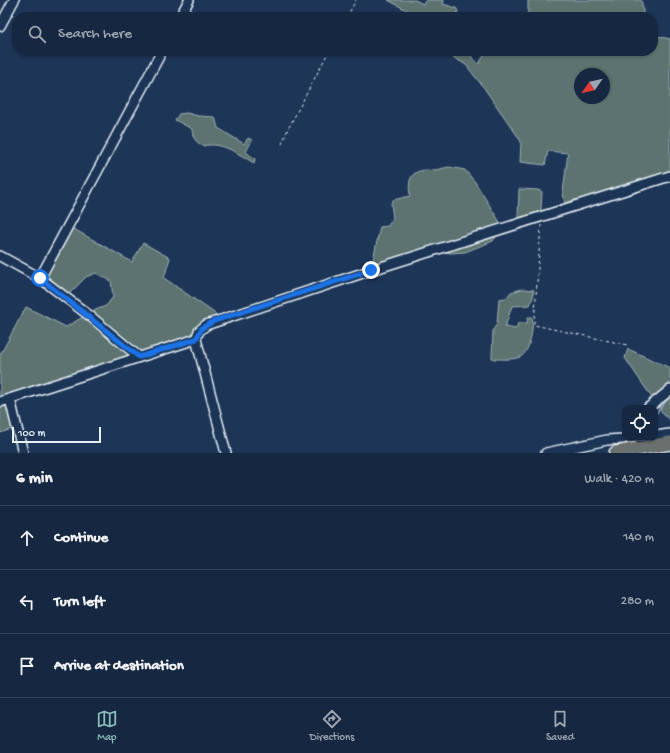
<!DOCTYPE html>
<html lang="en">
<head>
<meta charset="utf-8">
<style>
	body { margin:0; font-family:"Gochi Hand",sans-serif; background:#23344c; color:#f1f3f6 }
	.controls { position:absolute; right:12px; bottom:12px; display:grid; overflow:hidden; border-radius:8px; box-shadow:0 1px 3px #0004 }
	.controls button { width:36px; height:36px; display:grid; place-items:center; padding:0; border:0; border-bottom:1px solid #35445a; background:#162841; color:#f1f3f6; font:20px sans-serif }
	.compass { position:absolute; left:574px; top:68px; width:36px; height:36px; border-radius:50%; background:#162841; box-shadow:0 1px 3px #0004; rotate:236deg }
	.scale { position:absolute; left:12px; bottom:10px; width:89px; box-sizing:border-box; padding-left:4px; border:2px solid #e8f1f8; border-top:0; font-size:11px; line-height:14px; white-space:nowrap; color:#e8f1f8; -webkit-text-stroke:3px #1d3557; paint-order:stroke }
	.stop { position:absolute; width:12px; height:12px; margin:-9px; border:3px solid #1a73e8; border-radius:50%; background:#fff }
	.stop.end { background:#1a73e8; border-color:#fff; box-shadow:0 1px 4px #0008 }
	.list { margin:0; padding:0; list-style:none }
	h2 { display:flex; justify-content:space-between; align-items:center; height:52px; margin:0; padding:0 16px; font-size:17px }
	h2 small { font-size:13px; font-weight:400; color:#9ea6b1 }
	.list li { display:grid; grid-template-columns:26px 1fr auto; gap:12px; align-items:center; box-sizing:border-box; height:64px; padding:0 16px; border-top:1px solid #35445a }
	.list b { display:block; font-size:15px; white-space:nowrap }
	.list em { font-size:13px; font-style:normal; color:#9ea6b1 }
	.icon { flex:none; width:22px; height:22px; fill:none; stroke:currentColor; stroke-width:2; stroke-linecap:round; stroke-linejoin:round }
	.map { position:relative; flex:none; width:670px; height:453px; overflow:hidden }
	.search { position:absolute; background:#162841; box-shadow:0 1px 3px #0004; left:12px; right:12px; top:12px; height:44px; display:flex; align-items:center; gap:10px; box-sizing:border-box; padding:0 14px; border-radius:16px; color:#9ea6b1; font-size:15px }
	.sheet { height:244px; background:#162841 }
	nav { display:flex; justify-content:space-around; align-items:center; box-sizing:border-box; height:56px; border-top:1px solid #35445a; background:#162841; font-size:11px; color:#9ea6b1 }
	nav a { display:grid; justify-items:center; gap:2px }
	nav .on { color:#8bbbb9 }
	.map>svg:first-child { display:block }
</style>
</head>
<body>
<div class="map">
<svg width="670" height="453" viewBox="0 0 670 453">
	<rect width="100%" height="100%" fill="#1d3557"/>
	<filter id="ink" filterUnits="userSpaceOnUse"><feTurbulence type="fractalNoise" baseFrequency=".025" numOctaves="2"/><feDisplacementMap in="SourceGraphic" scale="8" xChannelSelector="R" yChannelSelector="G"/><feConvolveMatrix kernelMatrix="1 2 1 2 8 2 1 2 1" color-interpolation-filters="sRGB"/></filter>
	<g filter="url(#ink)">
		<path fill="#5c7370" stroke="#a2b2b4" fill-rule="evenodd" d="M388 0H415L423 4 426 0H444L443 4 456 8 458 11 456 17H419Z
			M528 0H641L643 8V17H524L528 12Z
			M653 35 670 39V178L565 206 563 192 568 153 548 151 545 165 520 162 521 142 519 138 484 88 466 65 443 51H466L479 64 483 57 488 51H653ZM580 74H604V98H580Z
			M187 113 198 116 215 117 218 128 244 144 248 138 252 140 246 152 255 159 254 163C238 154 222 141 203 146 195 141 193 139 192 129L175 120 179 114Z
			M449 167 465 170 475 182 501 224 500 231 493 241 465 252 450 253 430 249 375 265 373 260 380 227 388 226 393 218 391 203 393 200 410 196C408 182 409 171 426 170 432 170 426 171 432 170 438 170 443 168 449 167Z
			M519 189 538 190 542 192 541 210 540 215 519 221 518 219Z
			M72 228 132 262 143 243 170 258 164 278 217 315 215 319 196 338 9 397 15 428 0 433V355L26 307 66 327 93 311 106 306 113 297 111 281 96 273 86 277 67 296 41 278Z
			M522 289 534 290 533 297 530 305 512 306 505 327 516 329 518 323H527L528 317H532C534 326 530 353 520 357 513 360 502 359 494 359L492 358 493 330 497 324 499 299 506 298 511 292Z
			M628 349 670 368V420L663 414 625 358Z"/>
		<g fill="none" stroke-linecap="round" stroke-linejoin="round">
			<path stroke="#879eb7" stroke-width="2" d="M0 16 9 0
				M655 415 670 396"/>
			<defs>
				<path id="minor" d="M180 17 189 0
					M0 26 14 0
					M0 256 40 278 90 316 139 357
					M40 278 162 51
					M10 399 23 453
					M0 402 196 339
					M648 408 670 390
					M655 436 670 434
					M638 438 640 439 647 438
					M226 453 196 339 199 331 206 325 378 268 670 176
					M546 453 607 440 623 439"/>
				<path id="highway" d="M616 453 670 443"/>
			</defs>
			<use href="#minor" stroke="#e8f1f8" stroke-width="12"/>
			<use href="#highway" stroke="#e8f1f8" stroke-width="16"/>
			<path stroke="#e8f1f8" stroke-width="1" stroke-dasharray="3 3" stroke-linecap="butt" d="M347 17 356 0
				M282 144 288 129 329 51
				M541 225 534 325 628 345"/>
			<use href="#minor" stroke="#1d3557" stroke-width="9"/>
			<use href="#highway" stroke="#6b706d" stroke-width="13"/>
		</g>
	</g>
	<g fill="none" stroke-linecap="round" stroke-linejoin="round" filter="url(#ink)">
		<path stroke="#1a73e8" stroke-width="5" d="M40 278 139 357 196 339 202 328 214 321 371 270"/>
	</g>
</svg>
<div class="controls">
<button><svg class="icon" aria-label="locate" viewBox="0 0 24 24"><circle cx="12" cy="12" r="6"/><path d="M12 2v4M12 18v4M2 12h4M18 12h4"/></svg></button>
</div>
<svg class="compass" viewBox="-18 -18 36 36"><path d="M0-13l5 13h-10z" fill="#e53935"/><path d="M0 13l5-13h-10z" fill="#9ea6b1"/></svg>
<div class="scale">100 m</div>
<div class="stop" style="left:40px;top:278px"></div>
<div class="stop end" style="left:371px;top:270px"></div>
<div class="search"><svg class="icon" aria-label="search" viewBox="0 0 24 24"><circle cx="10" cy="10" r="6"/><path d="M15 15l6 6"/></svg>Search here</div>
</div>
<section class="sheet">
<h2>6 min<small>Walk · 420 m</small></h2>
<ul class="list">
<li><svg class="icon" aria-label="ahead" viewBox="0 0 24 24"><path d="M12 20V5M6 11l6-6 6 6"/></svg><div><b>Continue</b></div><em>140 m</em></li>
<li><svg class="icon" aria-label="left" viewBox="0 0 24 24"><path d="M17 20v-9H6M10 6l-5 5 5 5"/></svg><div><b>Turn left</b></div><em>280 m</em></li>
<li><svg class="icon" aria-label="arrive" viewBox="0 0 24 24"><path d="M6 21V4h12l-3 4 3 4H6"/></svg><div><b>Arrive at destination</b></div></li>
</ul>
</section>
<nav>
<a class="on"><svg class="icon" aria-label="map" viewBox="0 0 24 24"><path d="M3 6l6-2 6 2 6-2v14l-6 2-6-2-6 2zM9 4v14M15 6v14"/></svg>Map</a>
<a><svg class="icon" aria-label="directions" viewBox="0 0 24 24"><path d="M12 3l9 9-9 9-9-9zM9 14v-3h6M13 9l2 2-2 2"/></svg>Directions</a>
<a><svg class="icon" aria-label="saved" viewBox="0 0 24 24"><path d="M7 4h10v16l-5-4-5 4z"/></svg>Saved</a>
</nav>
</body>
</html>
